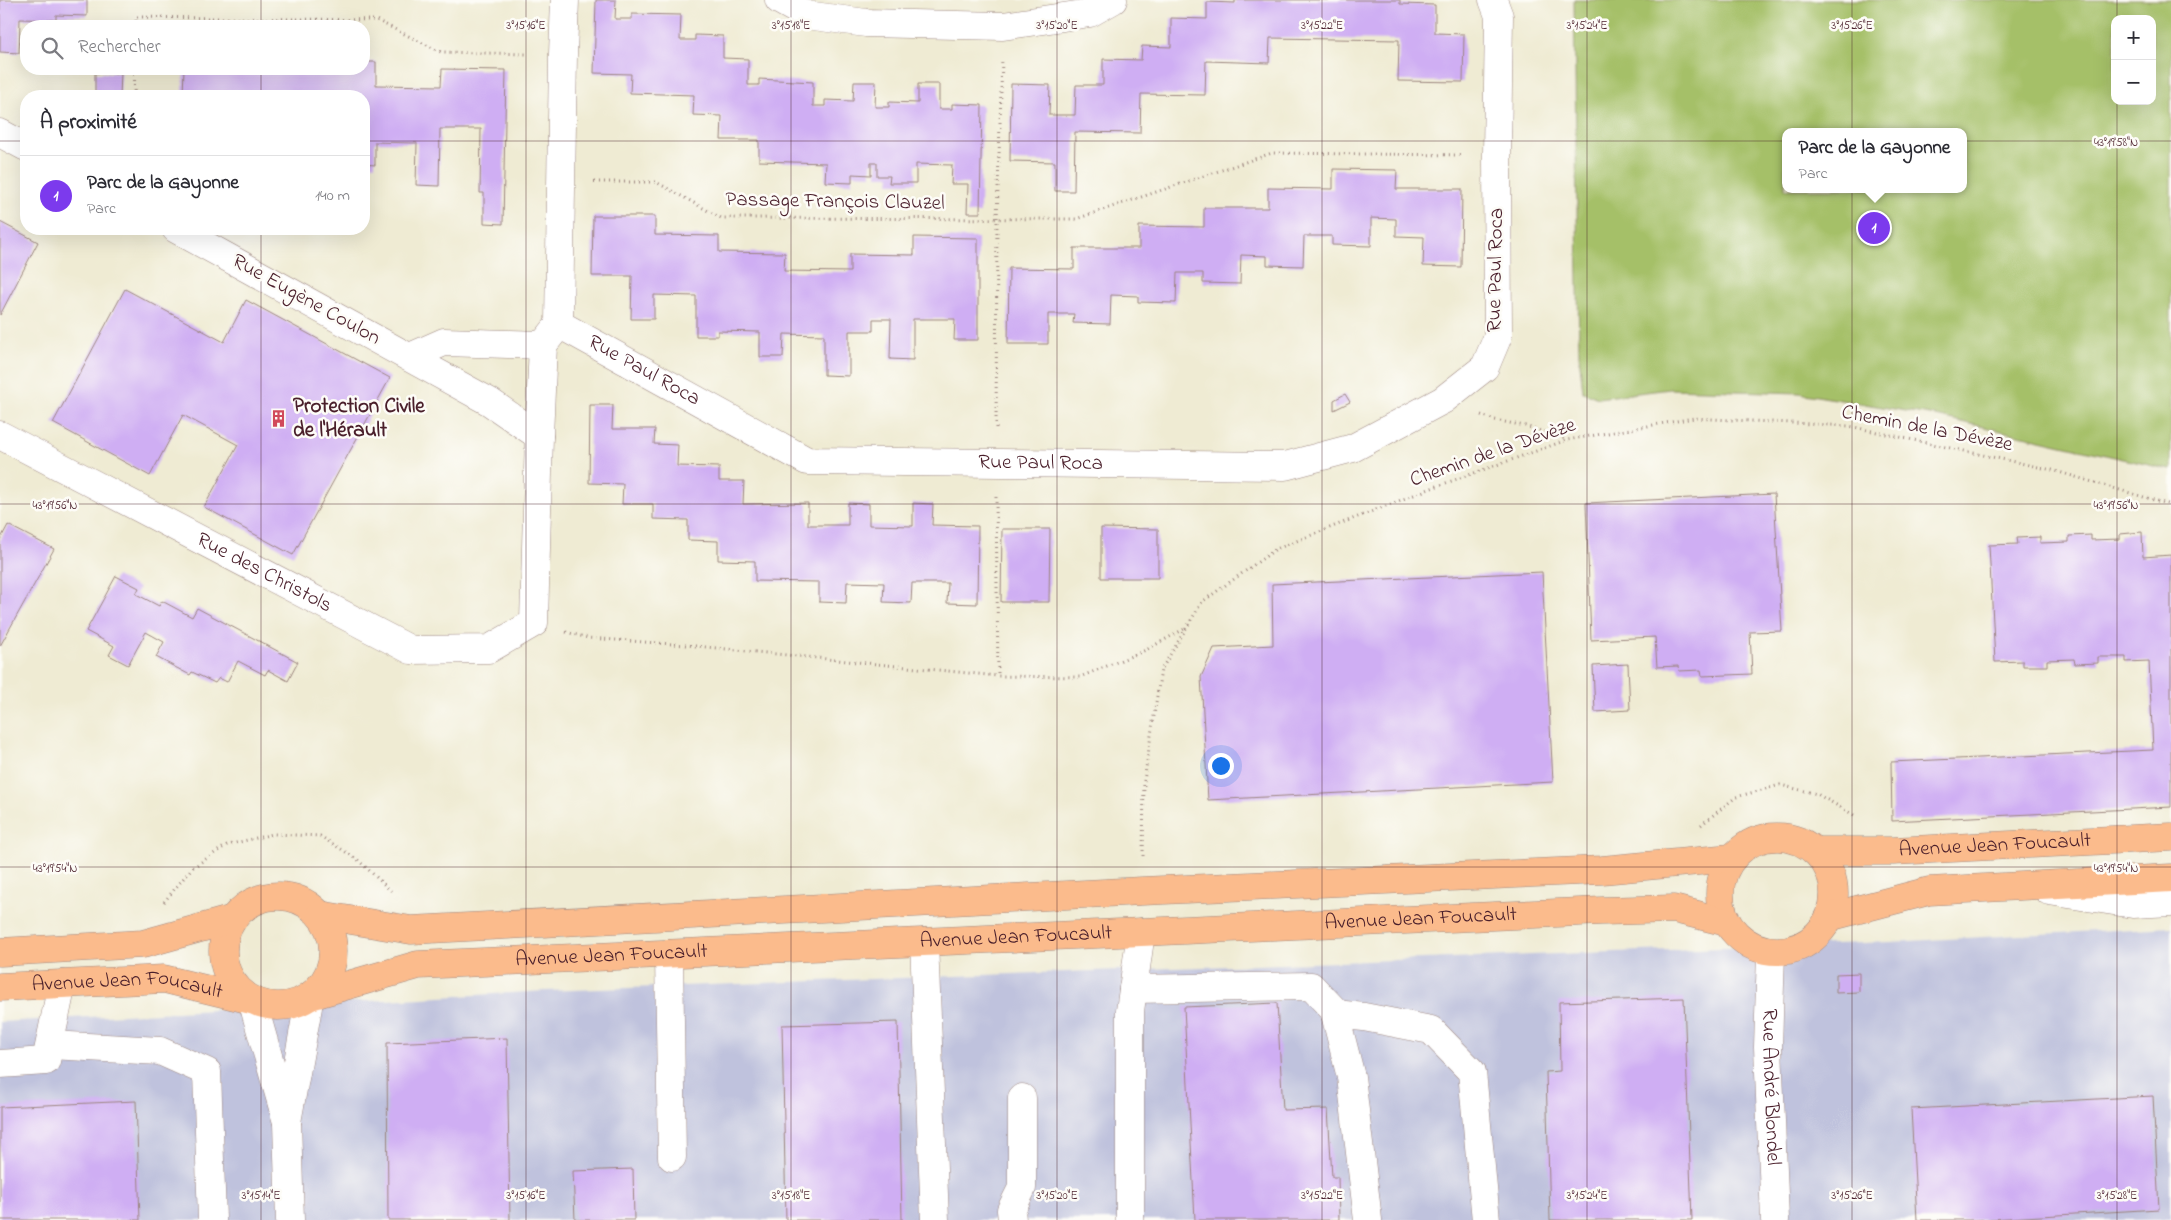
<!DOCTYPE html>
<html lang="fr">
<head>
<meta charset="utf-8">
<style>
	body { margin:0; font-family:"Indie Flower",sans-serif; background:#f7f7f7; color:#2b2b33 }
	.controls { position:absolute; right:15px; top:15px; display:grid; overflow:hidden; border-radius:10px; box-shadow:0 5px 20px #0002 }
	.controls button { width:45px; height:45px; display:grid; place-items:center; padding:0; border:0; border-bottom:1px solid #e1e1e2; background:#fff; color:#2b2b33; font:25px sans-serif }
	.you { position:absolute; left:1220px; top:765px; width:18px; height:18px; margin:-12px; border:4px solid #fff; border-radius:50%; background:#1a73e8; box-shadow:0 0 0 8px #1a73e833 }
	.badge { display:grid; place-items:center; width:32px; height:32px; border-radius:50%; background:#7c3aed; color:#fff; font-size:16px; font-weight:700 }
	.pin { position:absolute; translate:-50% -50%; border:2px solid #fff; box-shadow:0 1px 5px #0006 }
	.popup { position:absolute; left:1782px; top:128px; width:185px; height:65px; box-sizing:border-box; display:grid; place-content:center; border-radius:10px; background:#fff; filter:drop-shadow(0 1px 4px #0005); font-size:16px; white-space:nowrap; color:#7c7c81 }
	.popup b { font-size:19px; color:#2b2b33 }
	.popup::after { content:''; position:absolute; left:50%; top:100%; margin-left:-10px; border:10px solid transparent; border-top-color:#fff }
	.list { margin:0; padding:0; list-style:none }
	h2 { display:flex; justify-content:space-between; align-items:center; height:65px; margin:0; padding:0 20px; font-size:21px }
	h2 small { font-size:16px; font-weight:400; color:#7c7c81 }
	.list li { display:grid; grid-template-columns:32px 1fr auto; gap:15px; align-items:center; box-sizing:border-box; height:80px; padding:0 20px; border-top:1px solid #e1e1e2 }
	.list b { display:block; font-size:19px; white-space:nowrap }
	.list p { margin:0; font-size:16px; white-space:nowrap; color:#7c7c81 }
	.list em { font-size:16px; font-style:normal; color:#7c7c81 }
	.icon { flex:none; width:28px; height:28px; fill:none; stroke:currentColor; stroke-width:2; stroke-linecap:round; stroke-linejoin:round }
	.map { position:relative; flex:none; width:2171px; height:1220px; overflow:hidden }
	.search { position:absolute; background:#fff; box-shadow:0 5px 20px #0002; left:20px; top:20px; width:350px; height:55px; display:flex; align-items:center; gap:12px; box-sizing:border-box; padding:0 18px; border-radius:20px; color:#7c7c81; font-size:19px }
	.panel { position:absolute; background:#fff; box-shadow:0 5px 20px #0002; left:20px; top:90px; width:350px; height:145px; border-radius:20px }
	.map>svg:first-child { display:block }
</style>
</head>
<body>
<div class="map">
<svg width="2171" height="1220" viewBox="0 0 2171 1220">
	<rect width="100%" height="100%" fill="#fdfcf7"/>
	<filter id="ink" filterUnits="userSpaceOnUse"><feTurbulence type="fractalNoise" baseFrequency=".02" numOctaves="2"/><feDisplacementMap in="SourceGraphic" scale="10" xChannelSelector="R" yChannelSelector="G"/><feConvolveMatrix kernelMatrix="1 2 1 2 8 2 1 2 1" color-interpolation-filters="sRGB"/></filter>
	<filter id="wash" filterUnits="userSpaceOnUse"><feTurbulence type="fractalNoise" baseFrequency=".0096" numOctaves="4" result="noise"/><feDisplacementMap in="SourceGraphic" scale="20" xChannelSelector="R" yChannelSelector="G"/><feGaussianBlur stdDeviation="1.12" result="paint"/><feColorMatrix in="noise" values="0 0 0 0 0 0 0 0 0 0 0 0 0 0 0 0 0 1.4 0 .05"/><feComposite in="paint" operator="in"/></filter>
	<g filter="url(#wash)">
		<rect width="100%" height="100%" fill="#efebd3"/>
		<path fill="#bfc2dd" d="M2171 927V1220H0V1022L545 991 1891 942Z"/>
		<path fill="#a5c067" stroke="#787049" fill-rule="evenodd" d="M1574 0H2171V470L1936 416 1799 393 1670 389 1598 398 1583 392 1579 355ZM2115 19H2152V101H2115ZM1785 132H1963V189H1785Z"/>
		<g id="blocks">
			<path fill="#cfaef3" d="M0 0H87V16L56 15V20L20 19 19 53 0 52Z
				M596 0H616L615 19H632V14L681 15 680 40H695V35L723 36V58L748 59V85H759V79L813 82V106H825V100L853 101 854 82H876L875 107H889V102L918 103V84H939V109H952V104L982 105 980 213H967L968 184H951L952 165 916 164V183H889L890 176H877V163H871V175L852 174V183L825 182 826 163 759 161V140H721L722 116 693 115 694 95 630 93 631 74 594 73Z
				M1235 0H1400V4L1435 5V33L1464 34 1463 82 1398 81 1399 40 1270 38 1269 63 1206 61 1205 95 1141 94 1140 133 1075 132 1074 191H1055V162L1010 161 1011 84 1050 85 1049 115H1075L1076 85H1103V59L1141 60 1142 46 1171 47V18L1207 19V2L1235 3Z
				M364 62H376V85L441 86 442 69 506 70 503 224 484 223V193H480L481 129H440L439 186 416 185 417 143 375 142V165L364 164V96L183 95 184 69H364Z
				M95 73H121L120 96H95Z
				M1333 169 1397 170 1396 189H1462L1461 267 1423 266 1424 237 1396 236V219L1371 218V246L1332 245V236H1304L1303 266 1267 265V256L1241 255 1240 284 1203 283V273H1177L1176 303 1138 302V296L1111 295 1110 324 1073 323 1074 314H1048V344H1008L1009 268 1074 269V248H1139V226L1204 227V208H1268V188L1333 189Z
				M593 216H655V235L719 236V252L785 253 784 271 850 272V254L914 255V237L978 238V340H954L955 319H913V360L890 359 891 319H873V331H849V376L824 375V335L784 334 783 357H760V332L718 331V336H696V296L654 295V319H631L632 276H592Z
				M0 222 38 242 0 315Z
				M125 289 224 342 246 300 390 378 293 555 204 507 238 445 183 415 150 476 53 423Z
				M1345 394 1350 402 1334 410V400Z
				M590 405H613L612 429H655L654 444 678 445 677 466 719 467V481H744L743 504 808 503V525H848V503L869 504V525L913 526V503L933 504 932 525 978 526 977 604 947 603 948 583H912L911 603 883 602 884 583 847 582 846 603 819 602V582L755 581V561L718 560V541L688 540V520L653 519V504H622L623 484 589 483Z
				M1774 494 1782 631 1750 632 1752 674 1702 676 1701 670 1679 671 1678 666 1657 667 1655 637 1591 640 1586 503Z
				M8 525 54 549 0 646V540Z
				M1101 528 1158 529V578H1101Z
				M1002 529H1050L1049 602H1001Z
				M2142 532 2143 557 2171 555V807L1892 821 1891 762 2153 750 2149 661 2126 662V657H2098V663L2075 664 2074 659 2047 660V666H2023V661L1995 662 1989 545 2018 544 2017 538 2040 537V543L2069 542V536L2091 535V540L2120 539V534Z
				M1542 572 1553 782 1208 800 1201 677 1214 648 1273 645 1272 584Z
				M116 576 139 588 136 594 159 606 162 601 192 617 197 608 298 662 288 681 268 670 265 675 238 661 227 682 219 678 215 683 192 672 190 675 156 657 164 642 146 632 128 665 109 655 114 646 86 631Z
				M1628 664 1630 710 1595 712 1593 666Z
				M1859 973V992L1836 993V974Z
				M1684 998 1692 1220H1550L1546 1072 1560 1071 1559 1002Z
				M1277 1003 1283 1110 1328 1109 1332 1177H1338L1339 1220H1195L1184 1007Z
				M898 1022 902 1220H786L782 1025Z
				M507 1038 510 1220H388L387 1043Z
				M2153 1096 2159 1209 1974 1220H1917L1911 1109Z
				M136 1101 140 1220H0V1107Z
				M633 1169 634 1220H575L573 1171Z"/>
		</g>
	</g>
	<g filter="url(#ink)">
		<use href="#blocks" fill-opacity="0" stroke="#9c857f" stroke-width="1"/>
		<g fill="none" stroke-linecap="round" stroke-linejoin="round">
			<defs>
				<g id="minor">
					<path id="s1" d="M565 0 563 54 559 324 807 461 1285 466 1353 448 1443 400 1485 367 1498 336 1497 155 1499 16 1493 0"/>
					<path d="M779 0 806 15 866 23 1003 26 1090 13 1113 0"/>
					<path d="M0 133 26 147"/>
					<path d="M410 357 444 342 543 345"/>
					<path id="s2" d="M0 435 411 650 489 649 534 623 539 436 490 402 176 229"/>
					<path d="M539 436 543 345 554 331"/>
					<path d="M2049 891 2133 904 2171 902"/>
					<path d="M924 942 935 1220"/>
					<path id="s3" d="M1771 953 1768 1047 1775 1220"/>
					<path d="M669 954 672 1157"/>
					<path d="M1133 989 1311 986 1334 1010 1351 1077 1368 1220"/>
					<path d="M252 1000 287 1122 310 996"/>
					<path d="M1335 1014 1364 1017 1431 1030 1472 1072 1486 1220"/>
					<path d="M51 1045 160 1051 207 1072 212 1220"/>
					<path d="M0 1064 46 1061 62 984"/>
					<path d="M287 1122 290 1220"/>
					<path d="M1012 1220 1011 1210 1022 1188V1098"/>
					<path d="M1130 1220V1011L1141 932"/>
				</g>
				<g id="major">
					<circle cx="1777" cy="894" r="57"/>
					<path id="s4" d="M1817 851H1893L2171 837"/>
					<circle cx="278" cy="951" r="55"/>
					<path d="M320 915 411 930 1142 891 1602 870 1731 858"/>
					<path d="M1833 916 1929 891 2171 878"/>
					<path d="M0 952 143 944 233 919"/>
					<path id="s5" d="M0 987 164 979 251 1000"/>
					<path id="s6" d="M310 996 418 965 1602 911 1674 909 1726 922"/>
				</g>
			</defs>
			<use href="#minor" stroke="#9c857f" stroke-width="29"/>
			<use href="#major" stroke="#9c857f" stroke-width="29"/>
			<path stroke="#9c857f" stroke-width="3" stroke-dasharray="1 4" stroke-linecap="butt" d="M136 26V17L376 20 441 52 529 54
				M134 96 135 69
				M594 182H656L721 218 1076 219 1272 153 1463 155
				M1481 415 1495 420 1525 426 1566 439
				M996 428 997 220 1002 59
				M996 497 998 675
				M566 632 588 638 686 645 998 676 1080 677 1146 650 1186 628
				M1701 825 1736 797 1780 785 1817 794 1854 815
				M1143 856 1144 781 1161 670 1202 602 1276 549 1429 489 1567 440 1694 418 1849 426 2052 470 2171 505
				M164 902 192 868 227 845 273 834 320 836 357 859 391 891"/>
			<use href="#minor" stroke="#fff" stroke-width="28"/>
			<use href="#major" stroke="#fbbb8c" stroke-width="28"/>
		</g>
	</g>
	<path fill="none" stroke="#4a1f2b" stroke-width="1" stroke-opacity="0.45" d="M261 0V26M526 0V1220M791 0V1220M1057 0V1220M1322 0V1220M1587 0V1220M1852 0V1220M2117 0V19M261 69V96M2117 101V1220M0 141H26M364 141H2171M261 229V1220M0 504H2171M0 867H2171"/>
	<defs>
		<symbol id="building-bare" viewBox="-9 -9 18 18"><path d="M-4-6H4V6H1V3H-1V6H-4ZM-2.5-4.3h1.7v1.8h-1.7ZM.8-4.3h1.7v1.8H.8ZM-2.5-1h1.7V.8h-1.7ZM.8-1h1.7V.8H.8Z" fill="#d1495b" stroke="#fdfcf7" stroke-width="2.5" paint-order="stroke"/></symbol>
	</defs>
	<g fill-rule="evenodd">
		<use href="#building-bare" x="266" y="406" width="25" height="25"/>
	</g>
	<g text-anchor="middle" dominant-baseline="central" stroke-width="5" stroke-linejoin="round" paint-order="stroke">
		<g font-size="21" fill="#4a1f2b" stroke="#fdfcf7">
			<text transform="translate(835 202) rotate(1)">Passage François Clauzel</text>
			<text transform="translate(1496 270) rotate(-89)">Rue Paul Roca</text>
			<text transform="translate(306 300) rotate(29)">Rue Eugène Coulon</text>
			<text stroke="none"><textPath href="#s1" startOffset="421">Rue Paul Roca</textPath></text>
			<text transform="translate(1927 429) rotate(11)">Chemin de la Dévèze</text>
			<text transform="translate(1493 453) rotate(-19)">Chemin de la Dévèze</text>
			<text stroke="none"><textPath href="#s1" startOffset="841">Rue Paul Roca</textPath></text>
			<text stroke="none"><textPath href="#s2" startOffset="298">Rue des Christols</textPath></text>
			<text stroke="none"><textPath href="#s4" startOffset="178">Avenue Jean Foucault</textPath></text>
			<text stroke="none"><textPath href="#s6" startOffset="1116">Avenue Jean Foucault</textPath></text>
			<text stroke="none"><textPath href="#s6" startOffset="711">Avenue Jean Foucault</textPath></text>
			<text stroke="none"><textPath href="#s6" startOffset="306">Avenue Jean Foucault</textPath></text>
			<text stroke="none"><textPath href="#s5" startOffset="128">Avenue Jean Foucault</textPath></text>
			<text stroke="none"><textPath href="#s3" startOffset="134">Rue André Blondel</textPath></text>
		</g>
		<g font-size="21" font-weight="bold" fill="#4a1f2b" stroke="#fdfcf7" text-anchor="start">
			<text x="293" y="407">Protection Civile<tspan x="293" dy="24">de l'Hérault</tspan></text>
		</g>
	</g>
	<g font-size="12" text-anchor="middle" fill="#4a1f2b" stroke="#fdfcf7" stroke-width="5" stroke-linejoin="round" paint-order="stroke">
		<text x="526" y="29">3°15'16"E</text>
		<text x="791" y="29">3°15'18"E</text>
		<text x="1057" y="29">3°15'20"E</text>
		<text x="1322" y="29">3°15'22"E</text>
		<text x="1587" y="29">3°15'24"E</text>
		<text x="1852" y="29">3°15'26"E</text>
		<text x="2116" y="146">43°19'58"N</text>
		<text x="55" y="509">43°19'56"N</text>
		<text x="2116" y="509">43°19'56"N</text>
		<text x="55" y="872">43°19'54"N</text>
		<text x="2116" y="872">43°19'54"N</text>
		<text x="261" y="1199">3°15'14"E</text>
		<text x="526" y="1199">3°15'16"E</text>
		<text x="791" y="1199">3°15'18"E</text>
		<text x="1057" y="1199">3°15'20"E</text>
		<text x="1322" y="1199">3°15'22"E</text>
		<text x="1587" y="1199">3°15'24"E</text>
		<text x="1852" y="1199">3°15'26"E</text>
		<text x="2117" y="1199">3°15'28"E</text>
	</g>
</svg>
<div class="controls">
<button>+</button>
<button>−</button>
</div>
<div class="you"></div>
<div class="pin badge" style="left:1874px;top:228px">1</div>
<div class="popup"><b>Parc de la Gayonne</b>Parc</div>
<div class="search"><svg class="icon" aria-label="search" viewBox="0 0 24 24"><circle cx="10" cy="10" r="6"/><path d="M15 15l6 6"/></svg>Rechercher</div>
<section class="panel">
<h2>À proximité<small></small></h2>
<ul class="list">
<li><span class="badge">1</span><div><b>Parc de la Gayonne</b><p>Parc</p></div><em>140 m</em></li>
</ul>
</section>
</div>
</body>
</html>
